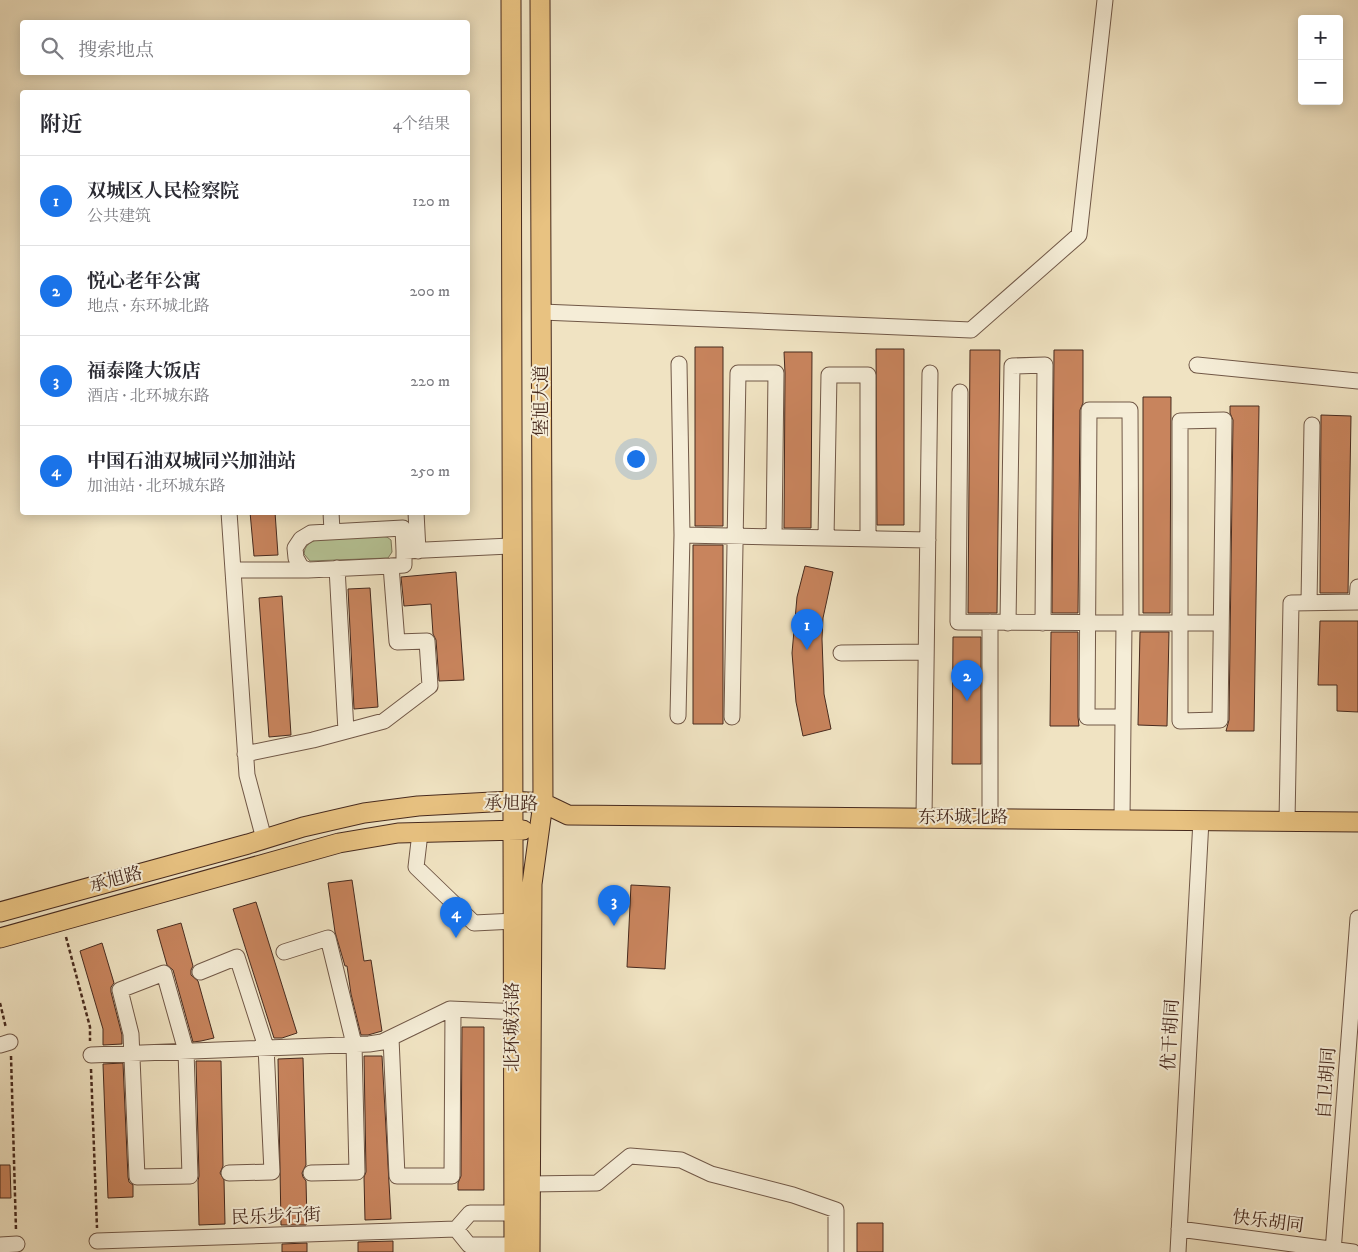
<!DOCTYPE html>
<html lang="zh">
<head>
<meta charset="utf-8">
<style>
	body { margin:0; font-family:"IM FELL DW Pica","Noto Serif SC",serif; background:#f7f7f7; color:#2b2b33 }
	.controls { position:absolute; right:15px; top:15px; display:grid; overflow:hidden; border-radius:5px; box-shadow:0 2px 12px #0003 }
	.controls button { width:45px; height:45px; display:grid; place-items:center; padding:0; border:0; border-bottom:1px solid #e1e1e2; background:#fff; color:#2b2b33; font:25px sans-serif }
	.you { position:absolute; left:635px; top:458px; width:18px; height:18px; margin:-12px; border:4px solid #fff; border-radius:50%; background:#1a73e8; box-shadow:0 0 0 8px #1a73e833 }
	.badge { display:grid; place-items:center; width:32px; height:32px; border-radius:50%; background:#1a73e8; color:#fff; font-size:16px; font-weight:700 }
	.pin { position:absolute; translate:-50% -41px; filter:drop-shadow(0 1px 2px #0008) }
	.pin::after { content:''; position:absolute; top:26px; width:18px; height:15px; background:inherit; clip-path:polygon(0 0,100% 0,50% 100%) }
	.list { margin:0; padding:0; list-style:none }
	h2 { display:flex; justify-content:space-between; align-items:center; height:65px; margin:0; padding:0 20px; font-size:21px }
	h2 small { font-size:16px; font-weight:400; color:#7c7c81 }
	.list li { display:grid; grid-template-columns:32px 1fr auto; gap:15px; align-items:center; box-sizing:border-box; height:90px; padding:0 20px; border-top:1px solid #e1e1e2 }
	.list b { display:block; font-size:19px; white-space:nowrap }
	.list p { margin:0; font-size:16px; white-space:nowrap; color:#7c7c81 }
	.list em { font-size:16px; font-style:normal; color:#7c7c81 }
	.icon { flex:none; width:28px; height:28px; fill:none; stroke:currentColor; stroke-width:2; stroke-linecap:round; stroke-linejoin:round }
	.map { position:relative; flex:none; width:1358px; height:1252px; overflow:hidden }
	.search { position:absolute; background:#fff; box-shadow:0 2px 12px #0003; left:20px; top:20px; width:450px; height:55px; display:flex; align-items:center; gap:12px; box-sizing:border-box; padding:0 18px; border-radius:5px; color:#7c7c81; font-size:19px }
	.panel { position:absolute; background:#fff; box-shadow:0 2px 12px #0003; left:20px; top:90px; width:450px; height:425px; border-radius:5px }
	.map>svg:first-child { display:block }
</style>
</head>
<body>
<div class="map">
<svg width="1358" height="1252" viewBox="0 0 1358 1252">
	<rect width="100%" height="100%" fill="#f0e3c2"/>
	<filter id="stains"><feTurbulence type="fractalNoise" baseFrequency=".004" numOctaves="4"/><feColorMatrix values="0 0 0 0 .2 0 0 0 0 .09 0 0 0 0 .02 0 0 0 .5 -.17"/></filter>
	<radialGradient id="worn" r=".72"><stop offset=".6" stop-color="#630" stop-opacity="0"/><stop offset="1" stop-color="#630" stop-opacity=".3"/></radialGradient>
	<path fill="#b6c496" stroke="#7e775a" d="M379 536 387 537 391 540 392 552 388 558 310 561 304 554C305 545 309 543 318 539Z"/>
	<path fill="#c8845d" stroke="#472a1e" d="M695 347H723V526H695Z
		M876 349H904V525H877Z
		M970 350H1000L997 613H968Z
		M1054 350H1083V403L1080 410 1078 613H1052Z
		M784 352H812L811 528H784L785 373Z
		M1143 397H1171L1170 613H1143Z
		M1230 406H1259L1254 731H1226L1229 720 1233 420 1230 413Z
		M1321 415 1351 416 1348 593H1320Z
		M250 512H275L278 555 254 556Z
		M693 545H723V724H693Z
		M805 566 833 572 823 618 822 639 824 694 831 729 803 736 796 702 792 653 797 597Z
		M456 572 464 680 439 681 436 640 433 634 431 604 404 606 401 577Z
		M370 588 378 707 354 709 348 589Z
		M282 596 291 735 269 737 259 598Z
		M1320 621H1358V712L1337 711V685H1318Z
		M1051 632H1078V717L1079 726H1050Z
		M1140 632H1169L1167 726 1138 725Z
		M953 637H981V764H952Z
		M352 880 364 961 371 960 382 1031 368 1035H361L351 994 347 966H345L335 932 328 883Z
		M631 885 670 887 665 969 627 967Z
		M256 902 297 1033 282 1038H274L233 909Z
		M181 923 193 966 191 970V975L198 981 214 1038 201 1041 193 1042 173 970 167 965 157 930Z
		M102 943 114 983 111 987V992L122 1035V1044L103 1045V1029L80 951Z
		M462 1027H484V1190H458V1183L461 1176Z
		M364 1056H382L391 1219 365 1220 364 1177 366 1172Z
		M303 1058 306 1165 302 1173 303 1177 306 1181 307 1222 306 1225H281L278 1059Z
		M196 1061H221L223 1166 220 1173 224 1180 225 1224 199 1225 198 1181 199 1176Z
		M123 1063 128 1177 129 1182 133 1185V1197L108 1198 103 1064Z
		M0 1165H10L11 1198H0Z
		M857 1223H883V1252H857Z
		M393 1241V1252H358V1242Z
		M307 1243V1252H282V1244Z"/>
	<g fill="none" stroke-linecap="round" stroke-linejoin="round">
		<defs>
			<path id="minor" d="M542 312 971 330 1079 235 1105 0
				M1197 365 1358 381
				M960 392 958 622 1220 623
				M1224 420 1220 720 1180 721V421Z
				M229 512 247 775 264 839
				M331 512 332 531
				M416 512 418 551
				M682 535 928 540
				M826 538 829 375H868V539
				M404 551 403 528 311 533 301 539 295 548 296 558 301 567 308 570 391 566 404 565V551L512 546
				M337 568 346 731
				M233 570H308
				M1357 602 1358 587
				M1309 603 1312 425
				M990 622V818
				M1008 623 1012 366 1045 365 1043 623
				M841 653 926 652
				M678 716 682 535 679 364
				M732 717 738 373H776L774 537
				M1123 717H1087L1089 410H1130L1131 623
				M245 754 313 740 384 721 430 686 427 641 397 642 391 566
				M924 817 930 373
				M1122 819 1124 623
				M1287 821 1291 603 1358 602
				M420 833 416 867 474 923 513 921
				M284 952 328 938 354 1044 357 1172 311 1173
				M200 972 237 957 266 1047 272 1172 229 1173
				M164 973 186 1051 190 1176 137 1177 131 1034 120 990Z
				M391 1038 397 1176H452L453 1010
				M0 1045 10 1042
				M91 1055 369 1044 382 1042 450 1009 525 1012
				M530 1184 597 1183 630 1156 681 1160 711 1174 793 1195 836 1210V1252
				M514 1213H470L456 1229 469 1245H514
				M1179 1229 1353 1252
				M97 1241 456 1229
				M0 1245 17 1244
				M1178 1252 1201 820
				M1333 1252 1358 918"/>
			<path id="major" d="M511 0 514 1252
				M0 912 248 844 303 827 364 813 418 806 512 801 543 803 568 815 1358 822
				M0 938 339 843 398 833 523 830
				M530 1252 532 884 543 803 540 0"/>
		</defs>
		<use href="#minor" stroke="#715847" stroke-width="17"/>
		<use href="#major" stroke="#472a1e" stroke-width="21"/>
		<path stroke="#472a1e" stroke-width="2.5" stroke-dasharray="4 2.5" stroke-linecap="butt" d="M66 937 90 1027V1041
			M0 1003 6 1028
			M11 1056 16 1230
			M91 1069 97 1228"/>
		<use href="#minor" stroke="#f5edd7" stroke-width="15"/>
		<use href="#major" stroke="#e8c281" stroke-width="19"/>
	</g>
	<g text-anchor="middle" dominant-baseline="central" stroke-width="4" stroke-linejoin="round" paint-order="stroke">
		<g font-size="18" fill="#472a1e" stroke="#f5edd7">
			<text transform="translate(542 401) rotate(-90)">堡旭大道</text>
			<text transform="translate(511 804) rotate(1)">承旭路</text>
			<text x="963" y="818">东环城北路</text>
			<text transform="translate(116 880) rotate(-15)">承旭路</text>
			<text transform="translate(513 1027) rotate(-90)">北环城东路</text>
			<text transform="translate(1171 1035) rotate(-87)">优干胡同</text>
			<text transform="translate(1327 1083) rotate(-86)">自卫胡同</text>
			<text transform="translate(276 1217) rotate(-2)">民乐步行街</text>
			<text transform="translate(1268 1222) rotate(7)">快乐胡同</text>
		</g>
	</g>
	<rect width="100%" height="100%" filter="url(#stains)"/>
	<rect width="100%" height="100%" fill="url(#worn)"/>
</svg>
<div class="controls">
<button>+</button>
<button>−</button>
</div>
<div class="you"></div>
<div class="pin badge" style="left:807px;top:650px">1</div>
<div class="pin badge" style="left:967px;top:701px">2</div>
<div class="pin badge" style="left:614px;top:926px">3</div>
<div class="pin badge" style="left:456px;top:938px">4</div>
<div class="search"><svg class="icon" aria-label="search" viewBox="0 0 24 24"><circle cx="10" cy="10" r="6"/><path d="M15 15l6 6"/></svg>搜索地点</div>
<section class="panel">
<h2>附近<small>4个结果</small></h2>
<ul class="list">
<li><span class="badge">1</span><div><b>双城区人民检察院</b><p>公共建筑</p></div><em>120 m</em></li>
<li><span class="badge">2</span><div><b>悦心老年公寓</b><p>地点 · 东环城北路</p></div><em>200 m</em></li>
<li><span class="badge">3</span><div><b>福泰隆大饭店</b><p>酒店 · 北环城东路</p></div><em>220 m</em></li>
<li><span class="badge">4</span><div><b>中国石油双城同兴加油站</b><p>加油站 · 北环城东路</p></div><em>250 m</em></li>
</ul>
</section>
</div>
</body>
</html>
